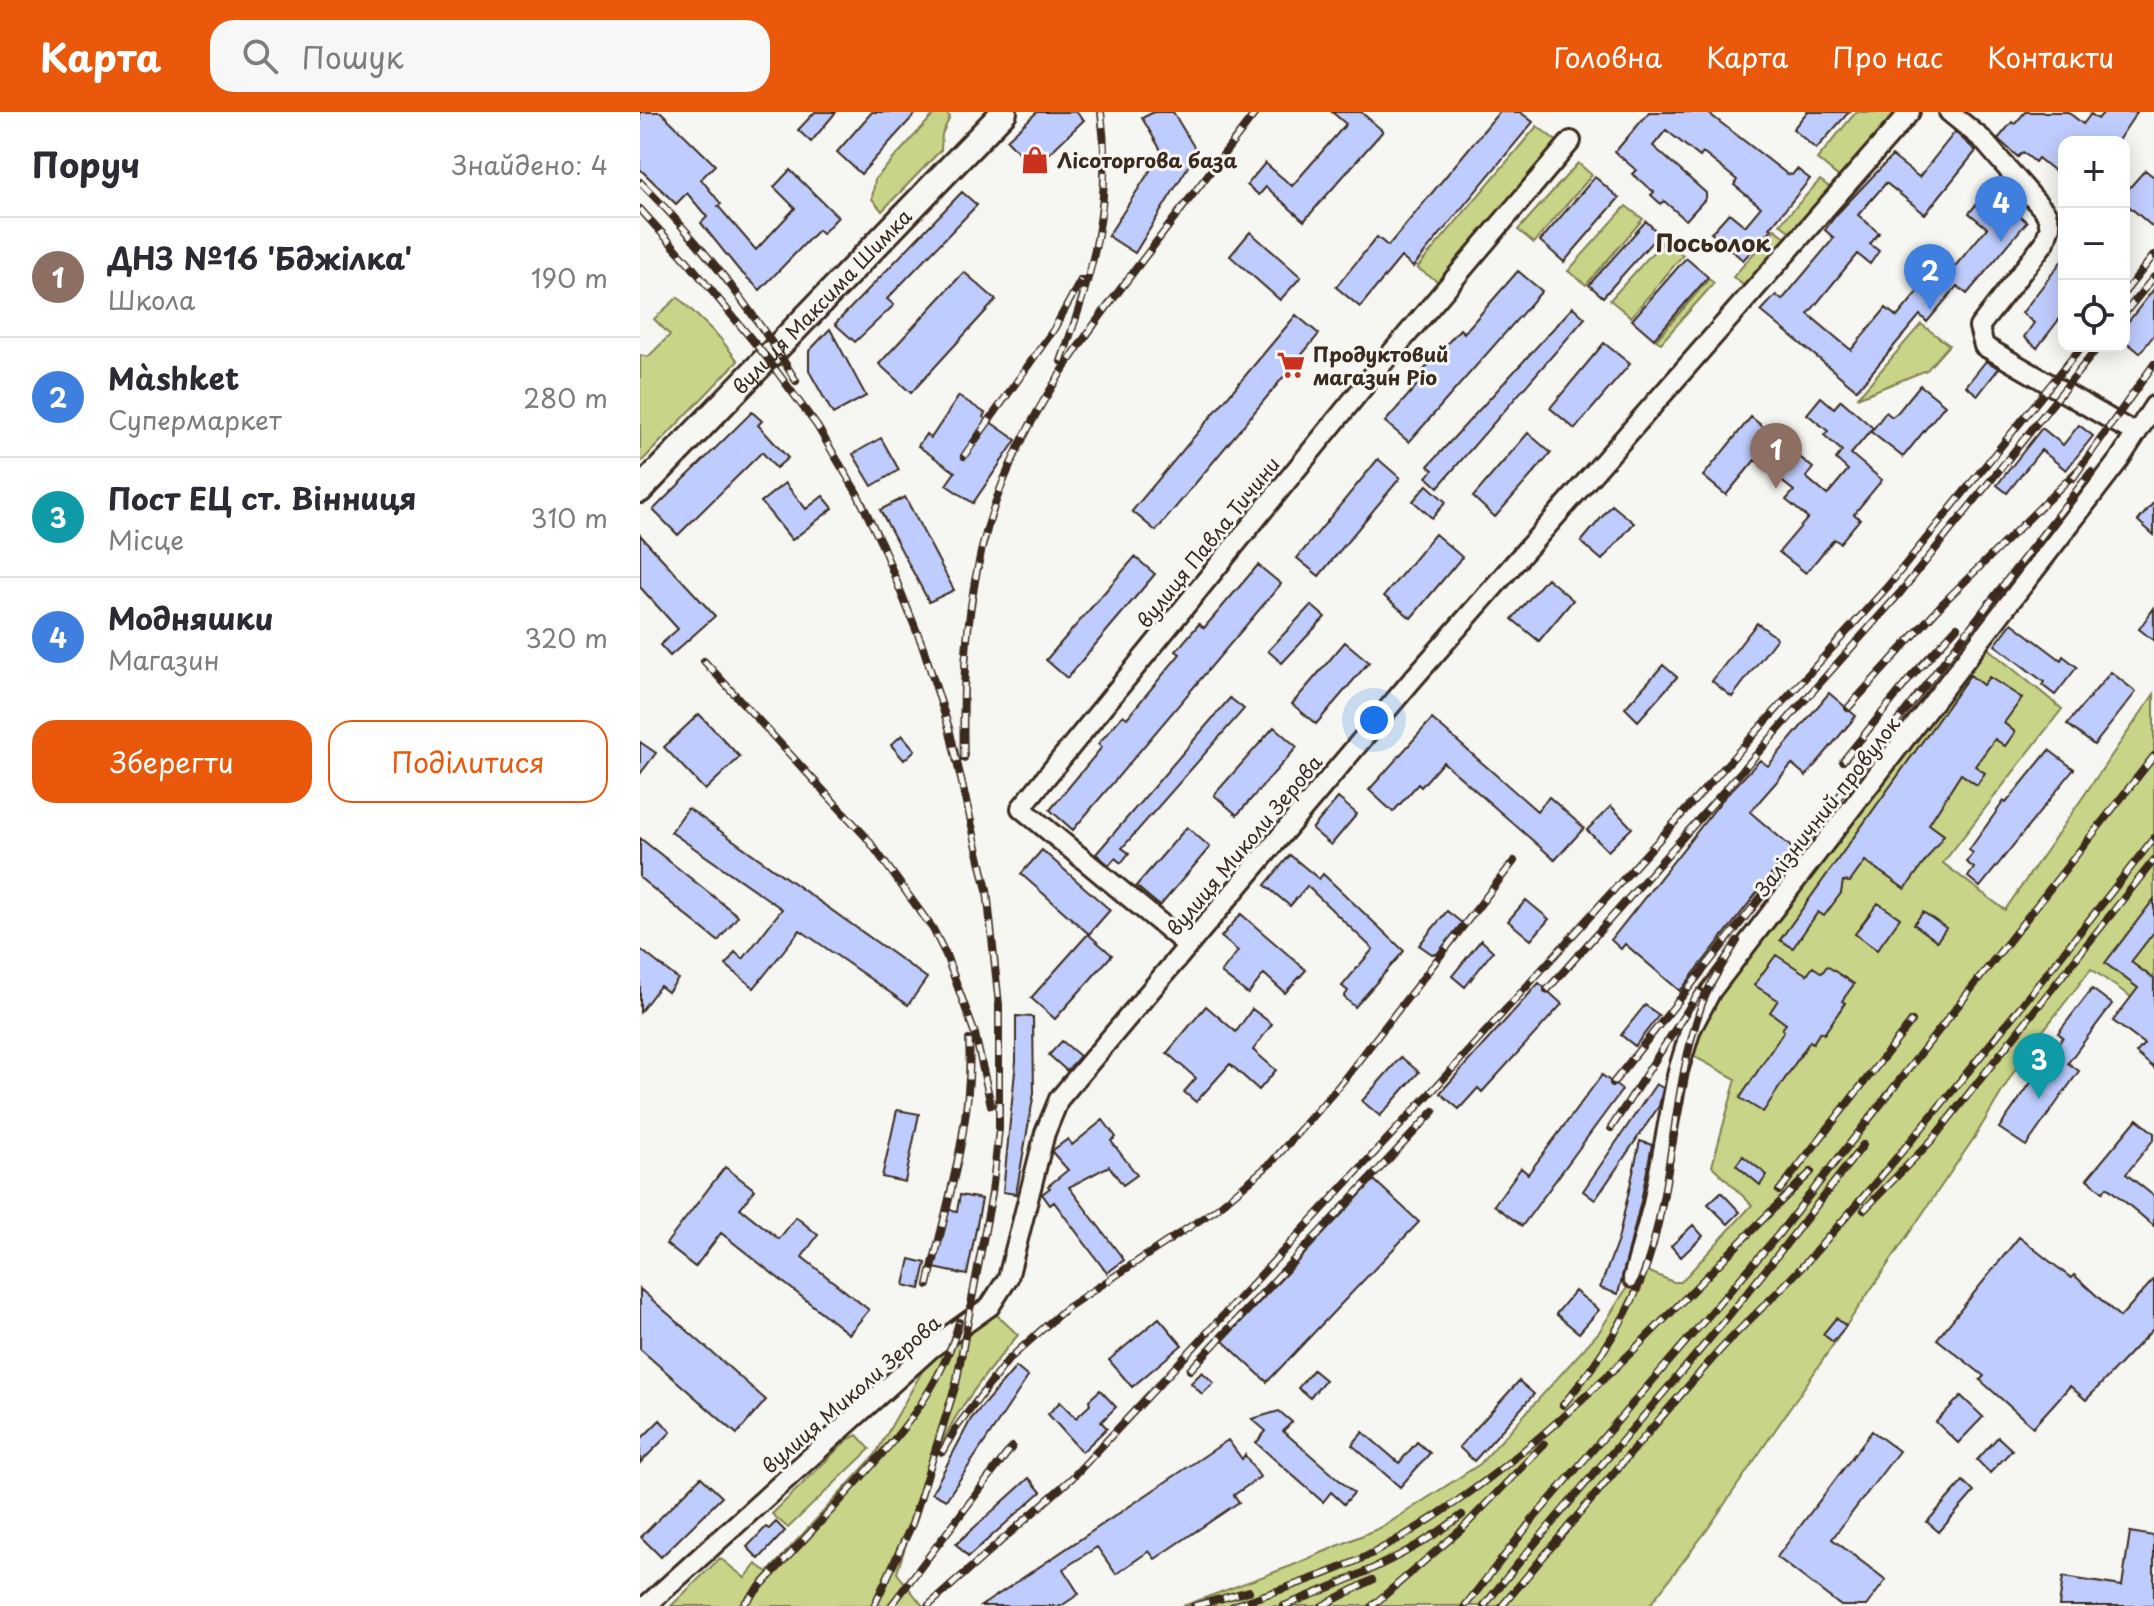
<!DOCTYPE html>
<html lang="uk">
<head>
<meta charset="utf-8">
<style>
	body { margin:0; font-family:"Playpen Sans",sans-serif; background:#f7f7f7; color:#2b2b33 }
	.controls { position:absolute; right:24px; top:24px; display:grid; overflow:hidden; border-radius:16px; box-shadow:0 4px 20px #0003 }
	.controls button { width:72px; height:72px; display:grid; place-items:center; padding:0; border:0; border-bottom:2px solid #e1e1e2; background:#fff; color:#2b2b33; font:40px sans-serif }
	.you { position:absolute; left:734px; top:608px; width:28px; height:28px; margin:-20px; border:6px solid #fff; border-radius:50%; background:#1a73e8; box-shadow:0 0 0 12px #1a73e833 }
	.badge { display:grid; place-items:center; width:52px; height:52px; border-radius:50%; background:#ea580c; color:#fff; font-size:26px; font-weight:700 }
	.pin { position:absolute; translate:-50% -66px; filter:drop-shadow(0 2px 4px #0008) }
	.pin::after { content:''; position:absolute; top:42px; width:28px; height:24px; background:inherit; clip-path:polygon(0 0,100% 0,50% 100%) }
	.list { margin:0; padding:0; list-style:none }
	h2 { display:flex; justify-content:space-between; align-items:center; height:104px; margin:0; padding:0 32px; font-size:34px }
	h2 small { font-size:26px; font-weight:400; color:#7c7c81 }
	.list li { display:grid; grid-template-columns:52px 1fr auto; gap:24px; align-items:center; box-sizing:border-box; height:120px; padding:0 32px; border-top:2px solid #e1e1e2 }
	.list b { display:block; font-size:30px; white-space:nowrap }
	.list p { margin:0; font-size:26px; white-space:nowrap; color:#7c7c81 }
	.list em { font-size:26px; font-style:normal; color:#7c7c81 }
	.actions { display:flex; gap:16px; padding:24px 32px }
	.actions a { flex:1; padding:18px 0; border:2px solid #ea580c; border-radius:24px; text-align:center; font-size:28px; color:#ea580c }
	.actions .main { background:#ea580c; color:#fff }
	.icon { flex:none; width:44px; height:44px; fill:none; stroke:currentColor; stroke-width:2; stroke-linecap:round; stroke-linejoin:round }
	.map { position:relative; flex:none; width:1514px; height:1494px; overflow:hidden }
	header { display:flex; align-items:center; gap:48px; box-sizing:border-box; height:112px; padding:0 40px; background:#ea580c; color:#fff }
	header strong { font-size:38px }
	nav { display:flex; gap:44px; margin-inline-start:auto; font-size:28px }
	.search { width:560px; height:72px; background:#f7f7f7; display:flex; align-items:center; gap:20px; box-sizing:border-box; padding:0 28px; border-radius:24px; color:#7c7c81; font-size:30px }
	main { display:flex }
	aside { flex:1; background:#fff }
	.map>svg:first-child { display:block }
</style>
</head>
<body>
<header>
<strong>Карта</strong>
<div class="search"><svg class="icon" aria-label="search" viewBox="0 0 24 24"><circle cx="10" cy="10" r="6"/><path d="M15 15l6 6"/></svg>Пошук</div>
<nav><a>Головна</a><a>Карта</a><a>Про нас</a><a>Контакти</a></nav>
</header>
<main>
<aside>
<h2>Поруч<small>Знайдено: 4</small></h2>
<ul class="list">
<li><span class="badge" style="background:#8d6e63">1</span><div><b>ДНЗ №16 'Бджілка'</b><p>Школа</p></div><em>190 m</em></li>
<li><span class="badge" style="background:#3f7fe0">2</span><div><b>Màshket</b><p>Супермаркет</p></div><em>280 m</em></li>
<li><span class="badge" style="background:#0f9aa8">3</span><div><b>Пост ЕЦ ст. Вінниця</b><p>Місце</p></div><em>310 m</em></li>
<li><span class="badge" style="background:#3f7fe0">4</span><div><b>Модняшки</b><p>Магазин</p></div><em>320 m</em></li>
</ul>
<div class="actions"><a class="main">Зберегти</a><a>Поділитися</a></div>
</aside>
<div class="map">
<svg width="1514" height="1494" viewBox="0 0 1514 1494">
	<rect width="100%" height="100%" fill="#f6f6f2"/>
	<filter id="ink" filterUnits="userSpaceOnUse"><feTurbulence type="fractalNoise" baseFrequency=".0125" numOctaves="2"/><feDisplacementMap in="SourceGraphic" scale="16" xChannelSelector="R" yChannelSelector="G"/><feConvolveMatrix kernelMatrix="1 2 1 2 8 2 1 2 1" color-interpolation-filters="sRGB"/></filter>
	<g filter="url(#ink)">
		<path fill="#c8d487" stroke="#827f52" stroke-width="2" d="M296 0H305L310 5 302 22 301 38 242 99 232 87 235 67Z
			M1216 0H1257L1200 66 1177 47Z
			M897 14 919 31 800 171 777 156Z
			M938 51 952 63 894 131 878 118Z
			M1180 68 1192 77 1153 122 1140 112Z
			M986 94 1003 107 946 173 928 159Z
			M1135 117 1148 127 1107 176 1093 165Z
			M1024 128 1043 143 991 205 970 188Z
			M1069 167 1074 171 1021 231 1016 228Z
			M38 185 79 225 98 249 0 351V243L8 245 30 223 14 207Z
			M1281 212 1309 233 1287 258 1217 286Z
			M1340 530 1422 597 1303 751 1365 798 1514 582V901L1451 857 1382 946 1336 1023 1067 1418 1009 1494H543L651 1454 744 1414 840 1352 959 1220 993 1166 996 1154 1033 1170H1041L1112 1093 1072 1054 1096 967 1044 939 1053 913Z
			M356 1202 378 1223C355 1250 332 1278 314 1308 286 1355 273 1410 257 1461L283 1494H31L80 1446 105 1466 116 1452 128 1460 235 1343 293 1240 334 1211Z
			M217 1323 230 1337 148 1416 132 1402 207 1328Z"/>
		<path fill="#bfcdfe" stroke="#3b2a1e" stroke-width="2" d="M0 0H21L75 53 61 67 81 92 78 94 116 138 155 96 134 75 150 58 198 105 182 122 178 118 120 178 98 157 61 111 67 105 47 81 36 92 0 57Z
			M175 0H196L171 30 158 18Z
			M232 0H277L221 62 197 40Z
			M397 0H436L444 8 394 56 367 28Z
			M514 0H533L557 40 495 141 468 124 522 40 502 6Z
			M692 0H721L743 19 664 109 626 75 619 83 607 73 625 51 652 74 706 12Z
			M859 0H880L893 10 773 155 761 145 720 195 696 175 737 125 748 134Z
			M1009 0H1067L1147 62 1152 63 1157 57 1170 67 1130 116 1132 117 1103 148 1071 121 1089 101 1105 114 1121 95 1094 73 1097 68 1063 41 1060 45 1026 18 1013 34 1066 81V86L1046 108 1024 89 1021 92 1011 83 1014 80 992 62 996 58 975 40Z
			M1167 0H1209L1176 37 1153 17Z
			M1385 0H1428L1443 12 1451 2 1458 7 1464 0H1497L1477 30H1424V67L1398 46 1395 50 1383 40 1378 45 1358 27 1372 10 1375 12Z
			M1315 20 1336 39 1285 102 1246 71 1218 103 1239 121 1230 132 1239 139 1230 152 1217 142 1168 202 1211 238 1246 196 1257 205 1297 157 1306 165 1347 116 1329 101 1348 78 1387 110 1327 182 1317 174 1287 210 1280 203 1217 278 1121 199 1136 183 1142 188 1194 126 1185 118 1196 103 1252 44 1279 65Z
			M1505 58 1514 65V116L1484 90V82Z
			M955 65 979 86 924 150 900 129Z
			M322 80 337 93 247 187 254 193 215 230 195 212Z
			M1006 109 1019 122 963 185 949 173Z
			M610 120 661 165 640 188 590 144Z
			M1046 146 1068 165 1014 227 992 208Z
			M1424 146V201L1397 236 1384 225 1394 211 1382 201Z
			M878 159 902 179 769 330 745 310 785 264 781 261 820 217 824 221Z
			M324 160 356 188 271 281 239 252Z
			M1514 177V223L1500 241 1484 228V215Z
			M933 195 945 206 798 375 787 365 793 358 788 354Z
			M656 203 679 222 516 419 492 399Z
			M190 217 226 284 193 302 169 259V239Z
			M964 231 990 252 935 317 910 296Z
			M1346 249 1359 256 1338 283 1326 274Z
			M1280 273 1305 293 1263 345 1231 320 1246 300 1252 305 1258 300Z
			M319 284 345 301 343 305 376 328 333 391 306 373 315 360 278 334 286 322 291 326Z
			M1181 285 1194 296 1201 288 1233 316 1211 342 1242 368 1214 402 1220 407 1200 431 1194 427 1166 461 1139 440 1168 406 1146 388 1154 379 1115 348 1086 383 1063 364 1111 305 1173 356 1166 365 1187 383 1208 358 1196 347 1202 339 1184 323 1188 319 1167 302Z
			M112 300 122 309 118 313 148 346 136 356 122 340 38 423 13 398Z
			M1439 313 1453 324 1426 358 1401 338 1367 381 1357 373 1402 316 1423 333Z
			M888 321 911 341 855 405 833 385Z
			M241 326 259 358 232 374 213 342Z
			M738 347 760 366 679 464 657 446Z
			M145 371 166 397 183 384 193 396 152 428 121 390Z
			M787 373 806 390 792 406 773 389Z
			M265 385 314 478 289 490 240 398Z
			M1514 390V423L1498 409Z
			M972 393 994 411 962 448 941 430Z
			M795 422 822 445 771 506 744 484Z
			M0 423 75 504 30 544 20 533 38 517 0 475Z
			M495 445 515 462 427 566 406 548Z
			M618 453 641 472 433 718 410 698 462 635 458 632 483 603 487 606 540 542 536 539 559 512 564 516Z
			M907 466 933 488 899 529 872 507Z
			M671 493 685 505 642 551 628 539Z
			M1514 496V529L1499 517Z
			M1117 511 1137 526 1092 585 1072 569Z
			M1372 511 1421 548 1423 544 1437 555 1415 583 1402 573 1404 570 1355 533Z
			M705 530 729 550 676 612 652 592Z
			M1023 553 1037 565 998 609 985 596Z
			M1471 560 1496 580 1454 633 1427 612Z
			M1330 563 1343 573 1349 565 1382 586 1364 611 1375 620 1365 634 1355 627 1335 654 1345 661 1337 673 1321 662 1289 712 1304 723 1265 777 1225 749 1210 770 1203 769 1201 781 1184 804 1178 800 1153 836 1140 828Z
			M1189 581 1216 604 1166 664 1152 652 1110 700 1152 736 1040 879 985 832 981 837 971 828 1083 687 1120 648 1128 654Z
			M590 586 604 597 482 736 489 741 481 751 475 746 469 753 456 742Z
			M59 602 100 645 65 678 24 635Z
			M792 607 897 699 909 685 944 716 915 748 803 650 781 675 778 672 753 700 729 678Z
			M634 615 657 635 597 703 574 683Z
			M262 623 275 638 264 648 251 633Z
			M0 630 16 641 0 662Z
			M1409 638 1434 657 1340 775 1328 765 1334 756 1326 750 1333 741 1329 738 1364 689 1366 691Z
			M698 686 717 702 691 733 672 717Z
			M971 694 992 716 968 739 947 718Z
			M48 696 287 866 268 893 160 818 114 876 86 853 95 840 103 847 142 797 31 720Z
			M547 715 570 735 520 794 496 774Z
			M0 726 98 804 78 829 0 766Z
			M402 738 470 798 449 822 381 762Z
			M650 743 679 767 683 762 764 839 715 895 704 885 708 879 702 874 733 837 667 774 650 794 625 773Z
			M1514 787V820L1491 850 1514 867V956L1496 941 1504 932 1473 909 1498 876 1465 851Z
			M886 788 909 807 891 828 868 809Z
			M1238 791 1260 806 1237 838 1215 822Z
			M807 799 822 811 797 842H792L779 833Z
			M1283 800 1306 816 1297 829 1274 812Z
			M601 802 666 858 645 881 624 862 608 882 581 861 598 839 581 825Z
			M448 822 472 843 415 907 391 886Z
			M841 828 853 839 825 875 812 864Z
			M0 837 38 867 28 880 20 874 0 900Z
			M1136 843 1167 863 1173 855 1182 861 1187 854 1214 872 1202 889 1205 891 1184 922 1180 920 1173 931 1170 929 1123 1000 1100 986 1144 919 1142 917 1146 912 1130 900 1138 888 1114 873Z
			M899 871 922 892 842 980 838 976 819 997 800 981Z
			M1452 877 1472 892 1428 951 1439 959 1386 1034 1359 1016 1423 925 1418 921Z
			M1005 893 1019 903 995 934 981 923Z
			M566 894 596 920 612 897 632 912 613 938 636 958 619 978 590 952 556 990 544 980 556 966 527 941Z
			M376 904 393 905 394 981 376 1082 363 1080 376 949Z
			M422 929 440 944 427 959 409 943Z
			M761 945 779 960 740 1004 722 989Z
			M962 963 982 978 882 1114 854 1093 881 1056 888 1062Z
			M1016 972 1023 976 1019 994 955 1088 943 1079Z
			M257 998 279 1002 265 1070 242 1065Z
			M1497 1007 1514 1021V1027L1486 1062 1514 1084V1114L1467 1075 1463 1080 1447 1067Z
			M463 1008 476 1025 471 1029 497 1063 483 1073 469 1054 429 1075 484 1148 467 1161 414 1090 410 1093 402 1082 410 1076 408 1074 428 1058 412 1040 413 1038 428 1027 432 1033Z
			M1000 1029 1012 1033 1001 1089 978 1182 960 1176 978 1128Z
			M1103 1044 1127 1063 1120 1073 1096 1053Z
			M85 1055 115 1078 100 1096 139 1127 156 1105 178 1123 162 1145 229 1198 209 1222 81 1121 55 1155 26 1132Z
			M734 1068 779 1110 627 1270 583 1229Z
			M1081 1080 1100 1100 1088 1112 1068 1092Z
			M320 1083 342 1087 327 1163 294 1156 306 1097 317 1099Z
			M1053 1113 1063 1124 1041 1145 1031 1134Z
			M1379 1125 1431 1166 1434 1163 1480 1205 1514 1167V1216L1446 1288 1430 1274 1393 1315 1340 1268 1344 1264 1297 1227Z
			M270 1147 286 1151 280 1177 264 1173Z
			M0 1177 126 1288 97 1322 0 1237Z
			M935 1179 959 1198 939 1221 916 1202Z
			M519 1206 542 1233 492 1275 469 1248Z
			M1196 1206 1206 1214 1193 1230 1183 1222Z
			M376 1255 388 1265 306 1388 292 1381 331 1307Z
			M673 1258 685 1268 670 1286 658 1276Z
			M562 1260 574 1271 562 1282 551 1271Z
			M879 1269 894 1282 834 1349 819 1335Z
			M460 1278 476 1295 461 1310 467 1316 442 1340 408 1302 420 1290 436 1306 450 1293 449 1288Z
			M1321 1284 1343 1305 1318 1331 1296 1310Z
			M639 1299 652 1310 643 1319 714 1381 704 1392 691 1380 683 1390 616 1331 626 1319 612 1307Z
			M20 1308 31 1320 0 1351V1328Z
			M1232 1319 1259 1339 1192 1427 1246 1468 1226 1494H1201L1137 1445Z
			M723 1320 759 1351 777 1330 790 1341 760 1375 712 1333Z
			M1358 1325 1372 1338 1350 1361 1337 1348Z
			M588 1328 602 1347 605 1343 620 1365 594 1383 599 1390 515 1447 509 1439 476 1462 457 1435 423 1457 439 1482 421 1494H341Z
			M61 1365 82 1385 21 1445 1 1425Z
			M389 1366 401 1380 328 1445 316 1432Z
			M1323 1369 1334 1380 1299 1420 1287 1410Z
			M136 1410 145 1419 119 1447 107 1435 126 1415 129 1417Z
			M1490 1420 1514 1424V1494H1419L1423 1465 1482 1474Z"/>
		<g fill="none" stroke-linecap="round" stroke-linejoin="round">
			<defs>
				<path id="street" d="M1309 0 1342 27 1406 101 1410 114 1405 130 1339 215 1344 234 1496 322
					M547 833 381 696 742 252 931 29
					M993 1166 1013 1092 1038 959 1051 917 1071 879 1479 348 1514 294
					M6 1494 290 1237 350 1194 368 1166 405 1021 419 987 773 567 1270 0"/>
				<g id="secondary">
					<path id="s1" d="M0 378 364 0"/>
				</g>
			</defs>
			<use href="#street" stroke="#3b2a1e" stroke-width="24"/>
			<use href="#secondary" stroke="#3b2a1e" stroke-width="30"/>
			<use href="#street" stroke="#f6f6f2" stroke-width="18"/>
			<use href="#secondary" stroke="#f6f6f2" stroke-width="24"/>
			<defs>
				<path id="rail" d="M0 70C60 130 112 196 156 269
					M0 97 48 150 127 246 177 314 217 381 242 433 283 535 309 616 347 778 359 893V1017L352 1081 316 1272 272 1412 234 1494
					M1484 181 1514 143
					M1484 202 1514 165
					M421 249C452 164 473 92 461 0
					M324 344 414 217 441 168
					M1433 366 1514 252
					M64 549 227 726 293 817 306 843 335 922 351 993
					M1208 596 1303 491 1438 358
					M324 646C321 548 329 444 370 354 403 279 452 214 501 150 539 100 578 50 616 0
					M1203 649 1271 565 1317 515
					M907 878 1260 481 1459 234
					M973 971 1125 780 1451 360
					M971 1016 1060 879
					M1139 1079 1272 909
					M1224 1098 1292 1028 1514 748
					M288 1173C306 1095 334 1008 329 928
					M550 1258 794 999
					M923 1293C961 1247 996 1194 1012 1136 1034 1056 1034 971 1062 892 1070 870 1085 849 1097 829
					M302 1340 316 1316 368 1248 425 1197 575 1098 631 1051 698 975 874 749
					M102 1494C134 1460 166 1425 198 1391 247 1337 300 1283 319 1210
					M251 1494 372 1335
					M288 1494 432 1366 794 977 1248 474 1442 234
					M554 1494 609 1479
					M593 1494C640 1477 691 1463 735 1440 907 1348 1032 1193 1171 1060
					M644 1494C707 1469 768 1445 822 1403
					M682 1494 732 1468
					M732 1494 823 1416 904 1332
					M825 1494 894 1406 1138 1123 1514 644
					M844 1494C909 1411 980 1333 1048 1252 1109 1181 1166 1107 1223 1033
					M862 1494C934 1408 1006 1321 1081 1237 1110 1206 1142 1178 1170 1146 1290 1011 1402 868 1514 726"/>
			</defs>
			<use href="#rail" stroke="#3b2a1e" stroke-width="8"/>
			<use href="#rail" stroke="#f6f6f2" stroke-width="5" stroke-dasharray="15" stroke-linecap="butt"/>
		</g>
	</g>
	<defs>
		<symbol id="shop-bare" viewBox="-9 -9 18 18"><path d="M-5-2.5h2.3a2.7 3.5 0 0 1 5.4 0H5L5.5 6h-11ZM-1.5-2.5h3a1.5 2.3 0 0 0-3 0Z" fill="#c8321e" stroke="#f6f6f2" stroke-width="2.5" paint-order="stroke"/></symbol>
		<symbol id="supermarket-bare" viewBox="-9 -9 18 18"><path d="M-6-5.5h2.5l.6 2H6L4.5 2H-2.5L-4.4-4H-6ZM-1.5 3.2a1.3 1.3 0 1 0 .1 0ZM3 3.2a1.3 1.3 0 1 0 .1 0Z" fill="#c8321e" stroke="#f6f6f2" stroke-width="2.5" paint-order="stroke"/></symbol>
	</defs>
	<g fill-rule="evenodd">
		<use href="#shop-bare" x="375" y="28" width="40" height="40"/>
		<use href="#supermarket-bare" x="631" y="233" width="40" height="40"/>
	</g>
	<g text-anchor="middle" dominant-baseline="central" stroke-width="6" stroke-linejoin="round" paint-order="stroke">
		<g font-size="20" font-weight="bold" fill="#3b2a1e" stroke="#f6f6f2" text-anchor="start">
			<text x="417" y="48">Лісоторгова база</text>
			<text x="673" y="242">Продуктовий<tspan x="673" dy="23">магазин Ріо</tspan></text>
		</g>
		<g font-size="20" fill="#3b2a1e" stroke="#f6f6f2">
			<text stroke="none"><textPath href="#s1" startOffset="262">вулиця Максима Шимка</textPath></text>
			<text transform="translate(568 430) rotate(-51)">вулиця Павла Тичини</text>
			<text transform="translate(1187 694) rotate(-52)">Залізничний провулок</text>
			<text transform="translate(604 733) rotate(-50)">вулиця Миколи Зерова</text>
			<text transform="translate(211 1282) rotate(-41)">вулиця Миколи Зерова</text>
		</g>
		<g font-size="24" font-weight="bold" fill="#3b2a1e" stroke="#f6f6f2">
			<text x="1073" y="130">Посьолок</text>
		</g>
	</g>
</svg>
<div class="controls">
<button>+</button>
<button>−</button>
<button><svg class="icon" aria-label="locate" viewBox="0 0 24 24"><circle cx="12" cy="12" r="6"/><path d="M12 2v4M12 18v4M2 12h4M18 12h4"/></svg></button>
</div>
<div class="you"></div>
<div class="pin badge" style="left:1136px;top:377px;background:#8d6e63">1</div>
<div class="pin badge" style="left:1290px;top:198px;background:#3f7fe0">2</div>
<div class="pin badge" style="left:1399px;top:987px;background:#0f9aa8">3</div>
<div class="pin badge" style="left:1361px;top:130px;background:#3f7fe0">4</div>
</div>
</main>
</body>
</html>
